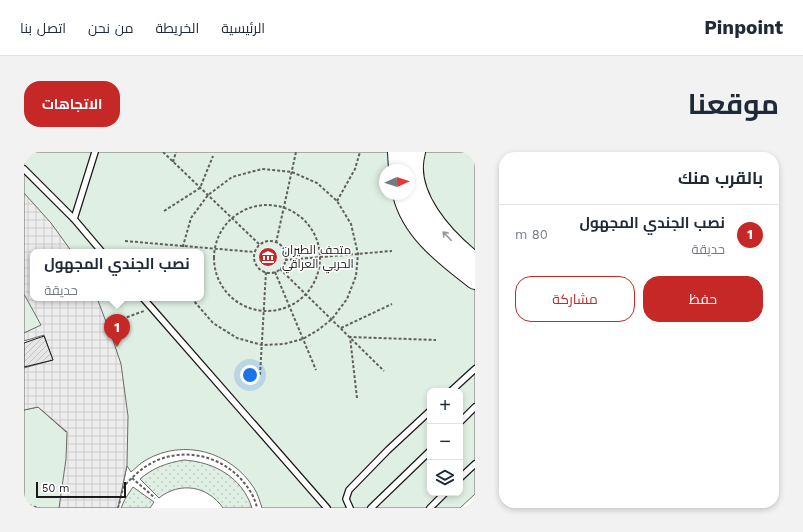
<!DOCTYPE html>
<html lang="ar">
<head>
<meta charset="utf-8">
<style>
	body { margin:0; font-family:"Work Sans",Cairo,sans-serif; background:#f2f2f3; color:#1f2937; direction:rtl }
	.controls { position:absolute; right:12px; bottom:12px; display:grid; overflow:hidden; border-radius:8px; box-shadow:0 2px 6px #0003 }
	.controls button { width:36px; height:36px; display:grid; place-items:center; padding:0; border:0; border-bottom:1px solid #e0e1e3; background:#fff; color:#1f2937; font:20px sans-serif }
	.compass { position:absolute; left:355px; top:12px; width:36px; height:36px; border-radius:50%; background:#fff; box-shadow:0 2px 6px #0003; rotate:87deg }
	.scale { position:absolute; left:12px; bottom:10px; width:90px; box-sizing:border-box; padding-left:4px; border:2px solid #1a1a1a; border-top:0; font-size:11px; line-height:14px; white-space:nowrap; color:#1a1a1a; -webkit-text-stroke:3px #fff; paint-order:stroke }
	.you { position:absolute; left:226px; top:223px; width:14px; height:14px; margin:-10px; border:3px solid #fff; border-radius:50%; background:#1a73e8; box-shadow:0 0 0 6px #1a73e833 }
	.badge { display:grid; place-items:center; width:26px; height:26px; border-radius:50%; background:#c62828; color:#fff; font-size:13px; font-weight:700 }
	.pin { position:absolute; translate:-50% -33px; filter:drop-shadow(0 1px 2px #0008) }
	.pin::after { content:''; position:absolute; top:21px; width:14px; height:12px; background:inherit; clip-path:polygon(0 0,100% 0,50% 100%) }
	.popup { position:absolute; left:6px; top:97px; width:174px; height:52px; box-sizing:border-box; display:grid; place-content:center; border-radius:8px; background:#fff; filter:drop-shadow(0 1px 3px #0005); font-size:13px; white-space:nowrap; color:#747a83 }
	.popup b { font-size:15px; color:#1f2937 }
	.popup::after { content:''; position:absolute; left:50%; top:100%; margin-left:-8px; border:8px solid transparent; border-top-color:#fff }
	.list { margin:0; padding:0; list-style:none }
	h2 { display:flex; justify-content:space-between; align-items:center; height:52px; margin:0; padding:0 16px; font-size:17px }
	h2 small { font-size:13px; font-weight:400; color:#747a83 }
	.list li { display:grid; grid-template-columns:26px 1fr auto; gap:12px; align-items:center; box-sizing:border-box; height:60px; padding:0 16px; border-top:1px solid #e0e1e3 }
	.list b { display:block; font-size:15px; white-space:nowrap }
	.list p { margin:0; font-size:13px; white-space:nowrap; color:#747a83 }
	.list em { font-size:13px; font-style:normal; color:#747a83 }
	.actions { display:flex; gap:8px; padding:12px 16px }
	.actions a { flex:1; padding:9px 0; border:1px solid #c62828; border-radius:16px; text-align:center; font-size:14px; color:#c62828 }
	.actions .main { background:#c62828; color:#fff }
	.icon { flex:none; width:22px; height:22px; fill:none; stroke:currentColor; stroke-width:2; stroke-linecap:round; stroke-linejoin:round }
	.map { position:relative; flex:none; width:451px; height:356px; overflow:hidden; direction:ltr; border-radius:16px }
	header { display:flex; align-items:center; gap:24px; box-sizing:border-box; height:56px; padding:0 20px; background:#fff; border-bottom:1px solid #e0e1e3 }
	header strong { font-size:19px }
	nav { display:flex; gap:22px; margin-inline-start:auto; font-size:14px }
	.intro { display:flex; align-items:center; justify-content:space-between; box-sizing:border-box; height:96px; padding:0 24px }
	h1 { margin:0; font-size:28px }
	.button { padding:10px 18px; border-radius:16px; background:#c62828; color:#fff; font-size:14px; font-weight:700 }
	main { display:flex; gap:24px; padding:0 24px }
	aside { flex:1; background:#fff; border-radius:16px; box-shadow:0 2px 6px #0003 }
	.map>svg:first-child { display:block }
</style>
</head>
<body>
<header>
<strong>Pinpoint</strong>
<nav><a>الرئيسية</a><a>الخريطة</a><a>من نحن</a><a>اتصل بنا</a></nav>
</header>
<div class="intro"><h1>موقعنا</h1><a class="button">الاتجاهات</a></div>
<main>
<aside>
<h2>بالقرب منك<small></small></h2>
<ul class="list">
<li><span class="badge">1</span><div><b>نصب الجندي المجهول</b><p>حديقة</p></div><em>80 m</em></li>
</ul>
<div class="actions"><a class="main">حفظ</a><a>مشاركة</a></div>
</aside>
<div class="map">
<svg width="451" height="356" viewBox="0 0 451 356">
	<defs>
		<pattern id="grass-dots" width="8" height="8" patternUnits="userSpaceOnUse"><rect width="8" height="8" fill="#e0efe3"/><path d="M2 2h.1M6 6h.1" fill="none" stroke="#c0ccc2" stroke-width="1.8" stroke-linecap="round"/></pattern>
		<pattern id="plaza-grid" width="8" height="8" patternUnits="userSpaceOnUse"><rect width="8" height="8" fill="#ededed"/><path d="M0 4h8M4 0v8" fill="none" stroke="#cbcbcb"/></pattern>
		<pattern id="building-hatch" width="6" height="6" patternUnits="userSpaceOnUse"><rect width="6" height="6" fill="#e6e6e6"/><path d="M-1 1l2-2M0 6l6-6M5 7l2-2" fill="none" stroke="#c5c5c5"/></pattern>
	</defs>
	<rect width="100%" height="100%" fill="#fff"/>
	<path fill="url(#grass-dots)" stroke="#6a6a6a" d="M160 308C190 310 218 325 228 356H199C184 334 156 329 135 346L116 327C129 316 142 311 160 308Z
		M109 335 130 350 126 356H97L101 347Z"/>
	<path fill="#e0efe3" stroke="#6a6a6a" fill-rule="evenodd" d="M0 0H451V342L436 356H238C236 350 234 342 230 336 207 300 160 286 122 308 116 311 112 316 107 320L103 314 94 356H0V258L14 255 42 280 30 210 17 174 0 181ZM361 18H385V42H361ZM9 100H177V146H9ZM406 239H436V341H406Z"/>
	<path fill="url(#plaza-grid)" stroke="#6a6a6a" d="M0 41 27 71 48 100H9V146H73L90 191 97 212 104 264 103 313 94 356H35L42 307 43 280 14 255 0 258V216L29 208 20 183 0 189V181L17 173 0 142Z"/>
	<path fill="url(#building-hatch)" stroke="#1a1a1a" d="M20 184 29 208 0 215V191Z"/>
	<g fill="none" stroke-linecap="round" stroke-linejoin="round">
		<defs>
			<path id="service" d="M0 17 50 67 78 100
				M50 67 71 0
				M119 146 303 356
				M427 239 451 217
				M436 270 451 255
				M436 326 451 312
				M326 356 322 347 325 338 364 298 406 259
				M347 356 406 299
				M406 356 421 341"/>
			<path id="motorway" d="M374 0 375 18
				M391 0C379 43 420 87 451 111
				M379 42C388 80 422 104 451 127"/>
		</defs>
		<use href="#service" stroke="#1a1a1a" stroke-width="8"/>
		<use href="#motorway" stroke="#1a1a1a" stroke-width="22"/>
		<path stroke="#5f5f5f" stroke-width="2" stroke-dasharray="3 2" stroke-linecap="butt" d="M139 0 236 93
			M149 10 152 0
			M313 49 331 17 336 0
			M190 106a53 53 0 1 1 106 0a53 53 0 1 1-106 0Z
			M140 59 176 36 189 4
			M101 89 230 100
			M230 105a16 16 0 1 1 32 0a16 16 0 1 1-32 0Z
			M252 91 272 0
			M159 100V94L167 66 184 43 208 25 238 17 268 20 293 31 313 49 327 72 334 102 332 124 323 147 308 167 294 178 279 187 260 192 238 193 213 186 189 171 170 149 169 146
			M261 108 368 99
			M256 117 360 219
			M251 120 292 218
			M84 172 120 159
			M317 176 368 152
			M236 223 242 120
			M333 246 326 185 412 188
			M108 326 131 346
			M0 352 15 356
			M94 356C96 350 97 341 100 335 102 331 107 327 110 324 140 294 188 296 217 327 224 335 231 345 233 356"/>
		<use href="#service" stroke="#fff" stroke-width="5.5"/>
		<use href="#motorway" stroke="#fff" stroke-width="20"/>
	</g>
	<defs><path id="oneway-shaft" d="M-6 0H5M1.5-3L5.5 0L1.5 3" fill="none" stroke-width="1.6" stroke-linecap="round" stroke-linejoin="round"/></defs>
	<use stroke="#989898" href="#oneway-shaft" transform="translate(423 84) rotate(-134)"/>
	<defs>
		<symbol id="museum-disc" viewBox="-11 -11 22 22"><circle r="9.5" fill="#c62828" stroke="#fff"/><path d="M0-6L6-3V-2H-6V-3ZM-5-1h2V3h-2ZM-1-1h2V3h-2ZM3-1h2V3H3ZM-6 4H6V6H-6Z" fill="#fff"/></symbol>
	</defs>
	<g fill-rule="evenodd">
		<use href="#museum-disc" x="233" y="94" width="22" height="22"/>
	</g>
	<g text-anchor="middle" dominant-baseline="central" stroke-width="3" stroke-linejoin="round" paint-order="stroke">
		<g font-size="12" fill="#1a1a1a" stroke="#fff" text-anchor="start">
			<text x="258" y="98">متحف الطيران<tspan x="258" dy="14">الحربي العراقي</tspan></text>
		</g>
	</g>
</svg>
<div class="controls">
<button>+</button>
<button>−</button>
<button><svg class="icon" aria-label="layers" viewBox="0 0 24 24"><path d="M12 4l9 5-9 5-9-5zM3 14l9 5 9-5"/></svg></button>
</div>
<svg class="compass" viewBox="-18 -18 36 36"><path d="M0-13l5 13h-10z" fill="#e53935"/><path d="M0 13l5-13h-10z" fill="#747a83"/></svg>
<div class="scale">50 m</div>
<div class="you"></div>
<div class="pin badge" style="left:93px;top:195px">1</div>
<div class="popup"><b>نصب الجندي المجهول</b>حديقة</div>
</div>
</main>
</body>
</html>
